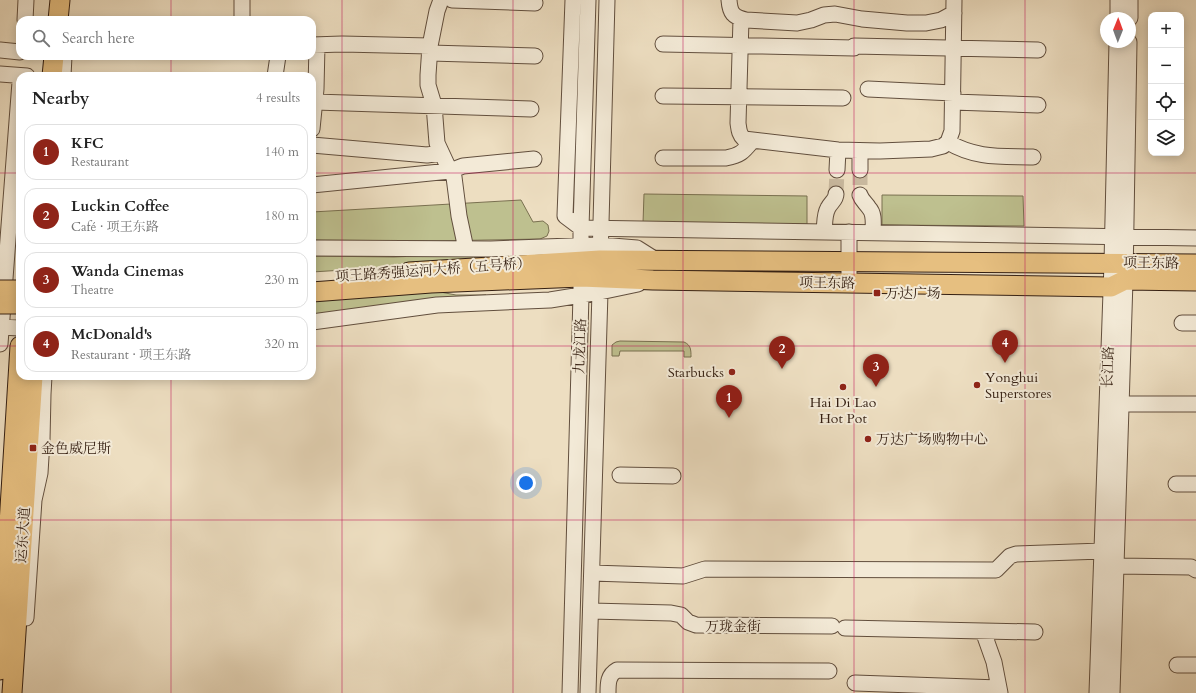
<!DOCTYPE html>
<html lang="en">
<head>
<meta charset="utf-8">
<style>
	body { margin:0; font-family:Cardo,"Noto Serif SC",serif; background:#f6f6f6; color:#222 }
	.controls { position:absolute; right:12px; top:12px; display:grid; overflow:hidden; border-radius:8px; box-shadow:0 2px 10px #0003 }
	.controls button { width:36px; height:36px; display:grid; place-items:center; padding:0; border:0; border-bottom:1px solid #e0e0e0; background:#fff; color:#222; font:20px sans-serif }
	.compass { position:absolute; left:1100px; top:12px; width:36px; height:36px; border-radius:50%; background:#fff; box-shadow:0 2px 10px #0003; rotate:1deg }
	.you { position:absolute; left:526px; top:483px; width:14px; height:14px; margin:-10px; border:3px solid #fff; border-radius:50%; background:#1a73e8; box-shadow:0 0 0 6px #1a73e833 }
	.badge { display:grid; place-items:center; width:26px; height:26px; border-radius:50%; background:#8f2418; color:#fff; font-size:13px; font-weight:700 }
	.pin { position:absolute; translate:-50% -33px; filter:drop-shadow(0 1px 2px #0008) }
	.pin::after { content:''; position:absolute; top:21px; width:14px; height:12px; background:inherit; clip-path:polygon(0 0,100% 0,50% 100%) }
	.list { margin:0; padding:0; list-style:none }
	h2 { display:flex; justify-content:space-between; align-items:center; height:52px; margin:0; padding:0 16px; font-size:17px }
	h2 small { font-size:13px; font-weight:400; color:#767676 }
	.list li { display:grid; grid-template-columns:26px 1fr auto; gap:12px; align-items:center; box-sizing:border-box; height:56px; margin:0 8px 8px; padding:0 8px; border:1px solid #e0e0e0; border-radius:12px }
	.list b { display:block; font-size:15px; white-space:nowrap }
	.list p { margin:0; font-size:13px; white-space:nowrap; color:#767676 }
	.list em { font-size:13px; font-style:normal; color:#767676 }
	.icon { flex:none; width:22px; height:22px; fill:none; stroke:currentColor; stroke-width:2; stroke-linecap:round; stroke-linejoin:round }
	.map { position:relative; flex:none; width:1196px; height:693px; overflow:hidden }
	.search { position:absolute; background:#fff; box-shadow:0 2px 10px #0003; left:16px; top:16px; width:300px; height:44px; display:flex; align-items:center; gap:10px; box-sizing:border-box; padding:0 14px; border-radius:12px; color:#767676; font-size:15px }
	.panel { position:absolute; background:#fff; box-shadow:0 2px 10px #0003; left:16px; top:72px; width:300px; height:308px; border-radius:12px }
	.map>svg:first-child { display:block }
</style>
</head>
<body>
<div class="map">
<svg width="1196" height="693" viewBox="0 0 1196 693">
	<rect width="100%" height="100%" fill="#eddec1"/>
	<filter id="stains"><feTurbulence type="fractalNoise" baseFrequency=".005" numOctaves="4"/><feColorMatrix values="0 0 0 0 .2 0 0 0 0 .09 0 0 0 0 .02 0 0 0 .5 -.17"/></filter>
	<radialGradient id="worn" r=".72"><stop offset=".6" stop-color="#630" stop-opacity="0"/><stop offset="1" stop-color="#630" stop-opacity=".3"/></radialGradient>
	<path fill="#bec08f" stroke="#797050" d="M644 194 807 196V224L643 223Z
		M882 195 1023 196 1024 226 882 225Z
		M521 200 533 222 543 221 548 225 549 231 547 236 540 239 433 241 312 240V212Z
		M543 251 547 257 312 272V256L394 257Z
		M424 292H440L456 295H486L312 316V299Z
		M620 341 684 342C691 345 691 350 691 357H684V351H620L619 356H612V345L616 342Z"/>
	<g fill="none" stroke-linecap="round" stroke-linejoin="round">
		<path stroke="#c8b89e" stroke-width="15" stroke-dasharray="15 8" stroke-linecap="butt" d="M860 170V195
			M836 194 837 170"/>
		<defs>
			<path id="minor" d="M242 0V20
				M441 0 437 11 430 46 428 75V85L434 105 437 143 450 171 454 177 459 216 466 249
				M452 0 535 3
				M573 0 565 216 581 228 1196 238
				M729 0C730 13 733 17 746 20L797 23 811 20 824 15 835 14 862 19 907 23H926L941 20 954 13
				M1118 18V0
				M1130 18V0
				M741 19 738 123C739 130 739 134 744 139L838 150 880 151 931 149 943 146 948 142 952 131 954 0
				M25 20 26 0
				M663 44 854 48
				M312 45 342 44 430 46
				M854 46 1038 50
				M0 50 20 52
				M430 53 535 56
				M0 74 27 76
				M63 76 64 56
				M275 76 278 56
				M868 89 953 93
				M663 96 843 98
				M315 102 531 109
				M953 102 1038 105
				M312 129 316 89 317 45
				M948 142C976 159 1002 156 1033 157
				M312 145 427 155 441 153
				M663 158H726C741 155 743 152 753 140
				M837 170 838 150
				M860 170V151
				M312 185 450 171 463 166 534 159
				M860 195C862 201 866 203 869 208 875 214 873 225 873 233
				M824 232C825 224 824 215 828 208 831 202 836 200 836 194
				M312 248 491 249 600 245 637 248 656 260
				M849 283V232
				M312 322 437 305 550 300 600 292 638 284
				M1182 323H1196
				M0 327 20 328
				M0 344 20 82
				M1121 404H1196
				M620 475 673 476
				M1176 484H1196
				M1116 566 1191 567 1196 570
				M592 573 683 576 705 569 996 570 1010 556 1016 554 1102 551
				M591 611 671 613 681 615 688 622 696 625 832 626
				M26 618 34 500 40 473 42 440 43 394 44 376
				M845 628 1035 632
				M983 631 994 662 1000 693
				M1177 665H1196
				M855 683 999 688
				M570 693 581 295V228L588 0
				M588 693 600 292V260L607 0
				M608 693C608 683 608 675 617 670L829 671
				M1097 693 1112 263 1117 42
				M1112 693 1125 280 1129 42"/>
			<path id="major" d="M58 20 60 0
				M52 76 54 56
				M409 272 600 260 1196 264
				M312 292 431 283 581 277 653 280 1111 287 1125 280 1196 281
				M0 670 20 346
				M12 693 33 376"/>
		</defs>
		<use href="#minor" stroke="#624f3e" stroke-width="17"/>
		<use href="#major" stroke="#341f12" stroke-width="21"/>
		<use href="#minor" stroke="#f3ead7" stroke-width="15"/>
		<use href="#major" stroke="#e6bf80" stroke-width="19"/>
		<defs>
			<path id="major-bridge" d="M0 290H20
				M0 304H20"/>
		</defs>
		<use href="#major-bridge" stroke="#341f12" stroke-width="21" stroke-linecap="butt"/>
		<use href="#major-bridge" stroke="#e6bf80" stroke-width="19"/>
	</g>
	<path fill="none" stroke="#c2185b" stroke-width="1" stroke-opacity="0.55" d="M171 0V20M342 0V693M513 0V693M683 0V693M854 0V693M1025 0V693M171 56V76M0 173H20M312 173H1196M0 346H20M312 346H1196M171 376V693M0 520H1196"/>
	<g fill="#8f2418" stroke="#f3ead7" stroke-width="1.5">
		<rect x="873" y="289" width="8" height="8" rx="2"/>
		<circle cx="732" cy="372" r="4"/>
		<circle cx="977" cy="385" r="4"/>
		<circle cx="843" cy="387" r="4"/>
		<circle cx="868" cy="439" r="4"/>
		<rect x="29" y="444" width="8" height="8" rx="2"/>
	</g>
	<g text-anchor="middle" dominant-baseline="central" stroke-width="4" stroke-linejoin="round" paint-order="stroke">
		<g font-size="14" fill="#341f12" stroke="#f3ead7">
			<text transform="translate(1151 263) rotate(1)">项王东路</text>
			<text transform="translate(433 270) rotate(-4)">项王路秀强运河大桥（五号桥）</text>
			<text transform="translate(827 283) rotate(1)">项王东路</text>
			<text transform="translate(580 346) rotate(-88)">九龙江路</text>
			<text transform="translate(1108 367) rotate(-88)">长江路</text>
			<text transform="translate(23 535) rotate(-86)">运东大道</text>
			<text x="733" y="626">万珑金街</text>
		</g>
		<g font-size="14" fill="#341f12" stroke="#f3ead7" text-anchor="start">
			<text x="885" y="293">万达广场</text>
			<text x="724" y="372" text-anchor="end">Starbucks</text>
			<text x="985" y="377">Yonghui<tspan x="985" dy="16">Superstores</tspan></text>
			<text x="843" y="402" text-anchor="middle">Hai Di Lao<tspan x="843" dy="16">Hot Pot</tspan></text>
			<text x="876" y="439">万达广场购物中心</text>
			<text x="41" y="448">金色威尼斯</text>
		</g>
	</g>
	<rect width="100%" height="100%" filter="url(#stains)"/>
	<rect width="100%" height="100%" fill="url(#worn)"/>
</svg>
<div class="controls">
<button>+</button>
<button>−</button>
<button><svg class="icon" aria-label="locate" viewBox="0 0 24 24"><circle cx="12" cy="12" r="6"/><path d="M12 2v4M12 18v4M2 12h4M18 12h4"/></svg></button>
<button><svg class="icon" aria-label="layers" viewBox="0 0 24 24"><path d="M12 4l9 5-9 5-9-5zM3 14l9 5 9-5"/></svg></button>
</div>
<svg class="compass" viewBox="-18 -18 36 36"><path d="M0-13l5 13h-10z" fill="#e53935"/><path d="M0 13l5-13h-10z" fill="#767676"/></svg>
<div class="you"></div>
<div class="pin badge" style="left:729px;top:418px">1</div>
<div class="pin badge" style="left:782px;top:369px">2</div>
<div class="pin badge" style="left:876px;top:387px">3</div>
<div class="pin badge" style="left:1005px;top:363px">4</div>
<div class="search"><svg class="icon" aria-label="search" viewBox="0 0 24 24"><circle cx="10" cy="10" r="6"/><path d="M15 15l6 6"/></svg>Search here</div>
<section class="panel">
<h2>Nearby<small>4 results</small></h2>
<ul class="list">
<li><span class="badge">1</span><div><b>KFC</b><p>Restaurant</p></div><em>140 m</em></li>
<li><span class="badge">2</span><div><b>Luckin Coffee</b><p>Café · 项王东路</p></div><em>180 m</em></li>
<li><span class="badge">3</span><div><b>Wanda Cinemas</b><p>Theatre</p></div><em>230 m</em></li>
<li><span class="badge">4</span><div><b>McDonald's</b><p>Restaurant · 项王东路</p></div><em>320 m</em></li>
</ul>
</section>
</div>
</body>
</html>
